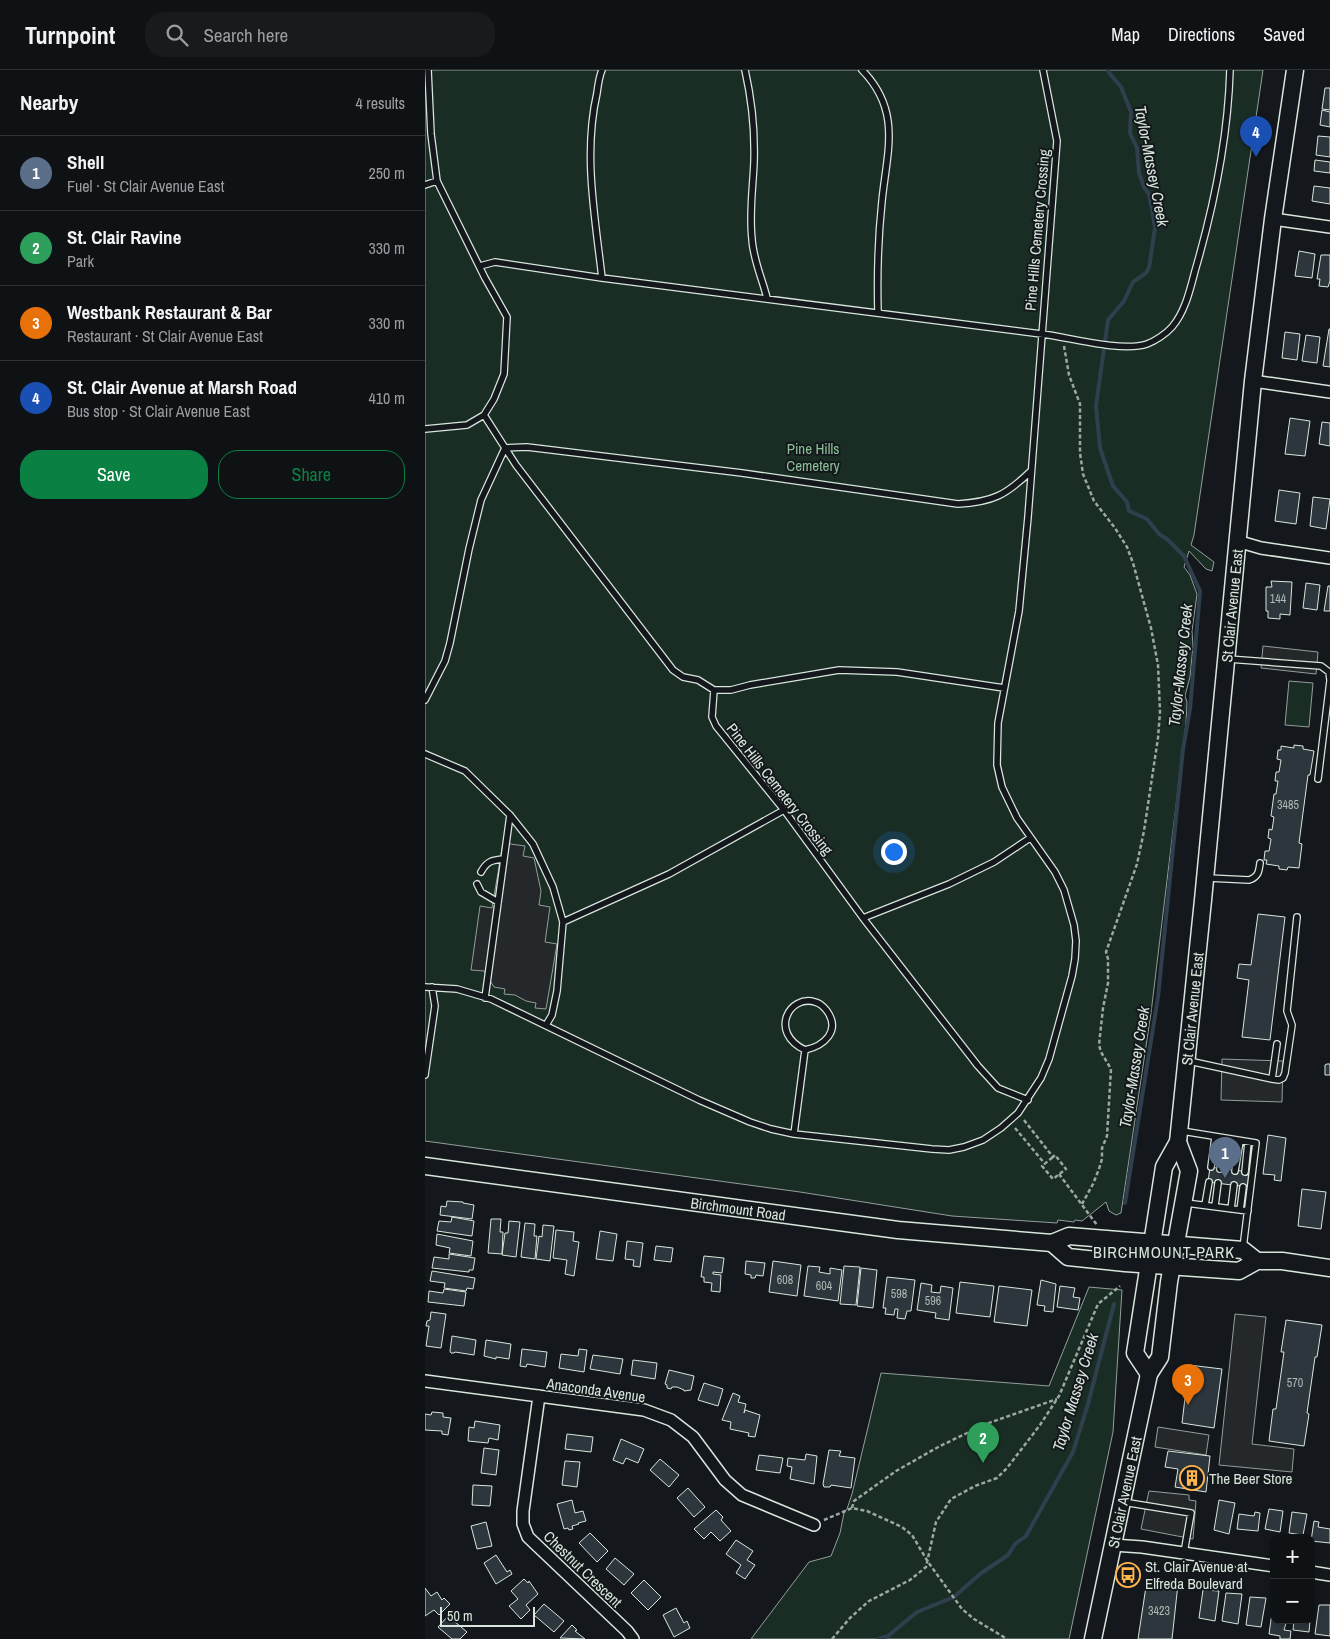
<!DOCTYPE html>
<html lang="en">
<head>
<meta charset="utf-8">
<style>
	body { margin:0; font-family:"Archivo Narrow",sans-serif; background:#181b1e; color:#f1f3f6 }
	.controls { position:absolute; right:15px; bottom:15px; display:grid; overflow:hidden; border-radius:10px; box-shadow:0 2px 8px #0003 }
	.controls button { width:45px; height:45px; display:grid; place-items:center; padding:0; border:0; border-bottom:1px solid #2f3234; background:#0f1215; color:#f1f3f6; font:25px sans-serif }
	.scale { position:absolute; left:15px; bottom:12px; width:95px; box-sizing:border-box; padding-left:5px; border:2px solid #d8e6dc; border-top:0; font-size:14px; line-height:18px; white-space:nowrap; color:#d8e6dc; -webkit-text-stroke:4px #14181c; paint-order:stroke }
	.you { position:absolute; left:468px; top:781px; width:18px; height:18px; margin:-12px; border:4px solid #fff; border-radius:50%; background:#1a73e8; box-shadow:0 0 0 8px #1a73e833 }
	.badge { display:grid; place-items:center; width:32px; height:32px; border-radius:50%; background:#0b8043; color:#fff; font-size:16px; font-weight:700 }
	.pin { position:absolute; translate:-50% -41px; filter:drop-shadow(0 1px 2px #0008) }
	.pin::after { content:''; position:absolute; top:26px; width:18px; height:15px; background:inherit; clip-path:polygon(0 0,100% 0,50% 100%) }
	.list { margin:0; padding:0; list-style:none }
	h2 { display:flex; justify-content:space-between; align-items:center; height:65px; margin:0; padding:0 20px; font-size:21px }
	h2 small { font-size:16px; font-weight:400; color:#9b9ea0 }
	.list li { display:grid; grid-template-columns:32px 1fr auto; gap:15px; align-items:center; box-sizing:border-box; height:75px; padding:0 20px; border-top:1px solid #2f3234 }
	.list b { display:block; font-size:19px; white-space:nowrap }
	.list p { margin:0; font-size:16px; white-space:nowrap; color:#9b9ea0 }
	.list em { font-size:16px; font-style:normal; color:#9b9ea0 }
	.actions { display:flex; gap:10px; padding:15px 20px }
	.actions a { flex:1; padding:11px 0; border:1px solid #0b8043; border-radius:20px; text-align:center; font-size:18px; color:#0b8043 }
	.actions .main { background:#0b8043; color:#fff }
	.icon { flex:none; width:28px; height:28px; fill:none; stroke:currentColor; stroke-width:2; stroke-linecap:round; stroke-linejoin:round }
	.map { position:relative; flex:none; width:905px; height:1569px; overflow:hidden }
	header { display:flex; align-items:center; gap:30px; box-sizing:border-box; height:70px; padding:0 25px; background:#0f1215; border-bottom:1px solid #2f3234 }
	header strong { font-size:24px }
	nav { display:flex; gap:28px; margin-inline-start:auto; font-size:18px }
	.search { width:350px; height:45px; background:#181b1e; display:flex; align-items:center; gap:12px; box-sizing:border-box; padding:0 18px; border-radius:20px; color:#9b9ea0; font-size:19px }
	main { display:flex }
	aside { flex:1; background:#0f1215 }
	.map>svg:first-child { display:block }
</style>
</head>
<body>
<header>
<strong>Turnpoint</strong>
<div class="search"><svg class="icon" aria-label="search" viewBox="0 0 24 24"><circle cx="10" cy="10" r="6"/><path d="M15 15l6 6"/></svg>Search here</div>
<nav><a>Map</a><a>Directions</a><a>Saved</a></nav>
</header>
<main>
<aside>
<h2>Nearby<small>4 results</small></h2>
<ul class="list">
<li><span class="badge" style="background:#5c6f8a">1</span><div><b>Shell</b><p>Fuel · St Clair Avenue East</p></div><em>250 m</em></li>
<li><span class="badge" style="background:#2e9e5b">2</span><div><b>St. Clair Ravine</b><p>Park</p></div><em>330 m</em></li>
<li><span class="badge" style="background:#e8710a">3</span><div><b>Westbank Restaurant &amp; Bar</b><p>Restaurant · St Clair Avenue East</p></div><em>330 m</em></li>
<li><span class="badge" style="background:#1a4fb4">4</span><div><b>St. Clair Avenue at Marsh Road</b><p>Bus stop · St Clair Avenue East</p></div><em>410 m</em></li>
</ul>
<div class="actions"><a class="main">Save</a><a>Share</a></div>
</aside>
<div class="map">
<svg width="905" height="1569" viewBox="0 0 905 1569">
	<rect width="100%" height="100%" fill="#14181c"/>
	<path fill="#1a2d24" stroke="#939e99" d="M0 0H838L769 465 766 475 789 492 787 501 781 499 764 481 759 497 765 505 772 524 767 561 768 576 765 607 760 626 762 632 761 653 726 943 696 1143 691 1145 684 1141 681 1132 657 1151 650 1150 649 1152 633 1150 632 1153 527 1146 375 1122 0 1071Z
		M864 611 888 613 884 657 860 655Z
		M664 1217 697 1220 688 1362 644 1569H326L384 1492 406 1486 415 1463 419 1443 422 1439 427 1424 456 1303 624 1316Z"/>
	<path fill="#24282b" stroke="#939e99" d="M838 576 893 582 891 604 836 598Z
		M78 773 100 776 98 786 109 788 116 821 114 835 125 837 120 872 132 874 121 939 110 938 111 933 101 931 90 925 79 924 80 919 69 917 59 901 46 900 55 836 67 838Z
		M797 989 858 991 857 1032 796 1030Z
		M810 1244 841 1247 827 1374 869 1379 867 1402 794 1395Z
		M733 1357 784 1365 781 1385 730 1377Z
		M724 1421 764 1425V1430L771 1431 768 1469 716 1459Z"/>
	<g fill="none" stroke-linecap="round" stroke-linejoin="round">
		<path stroke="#2f3f4d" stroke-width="4" d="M683 0 685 4 696 17 706 42 705 63 712 78 714 103 719 117 724 124 727 139 730 158 724 198 721 203 708 212 699 231 683 250 671 336 675 378 688 416 702 432 704 441 722 449 734 464 742 469 759 486 775 521 765 639 758 679 733 927 700 1133
			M454 1569 463 1566 492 1542 529 1527 555 1504 583 1485 590 1474 601 1466 648 1382 663 1334 689 1234"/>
	</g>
	<path fill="#2c363c" stroke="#d8e6dc" d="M900 18H905V40L897 39Z
		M897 40 905 42V57L895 55Z
		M893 66 905 67V87L891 85Z
		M890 90 905 92V103L889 101Z
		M889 116 905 118V134L887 131Z
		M874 181 890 184 887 208 870 206Z
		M896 185H905V211L903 217 894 216 895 209H892Z
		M904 259H905V297L898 296Z
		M860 262 875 264 872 290 857 288Z
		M881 265 895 267 892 293 877 291Z
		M865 348 885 351 880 386 860 384Z
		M897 352 905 353V376L894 374Z
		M854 420 875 423 871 454 850 451Z
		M888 427 905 429 901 459 885 456Z
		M846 511 867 512 865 545 855 544V549L843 548V541H841V517H847Z
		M881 513 895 515 892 540 878 538Z
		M903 516H905V541H899Z
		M869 675 878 676V679L889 681 885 705H883L874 773 877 774 874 798 863 797 862 800 854 799V796L841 794 842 790H839L840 781H844L846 769 843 768 844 759 847 760 849 747 846 746 849 724H851L853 711H850L851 702H854L856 690 852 689 853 680H856V676L869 678Z
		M833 844 860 847 845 970 817 967 824 910 812 908 814 894 826 895Z
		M902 994H905V1005H900V995Z
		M843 1065 861 1068 856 1111 849 1110 850 1105 838 1104Z
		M785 1097 824 1102 823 1117 783 1112Z
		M877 1119 901 1122 896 1159 873 1156Z
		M22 1131 38 1132V1133L49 1135 47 1149 15 1145 16 1136 21 1137Z
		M27 1147 49 1151 47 1166 12 1161 14 1151 26 1152Z
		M66 1149H76L75 1162H78L77 1184 63 1183Z
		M84 1151 95 1152 91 1187 77 1185 80 1163H83Z
		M100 1153 110 1154 109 1166H112L110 1189 96 1187Z
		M118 1155 129 1156 125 1191 111 1189 114 1166 117 1167Z
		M131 1160 149 1162 148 1171 154 1172 149 1206 140 1204 142 1190 128 1188Z
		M175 1161 192 1164 188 1191 171 1189Z
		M12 1164 48 1171 46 1186 24 1183 25 1178 11 1175Z
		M202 1171 218 1173 215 1197 208 1196 209 1190 200 1189Z
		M231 1176 248 1178 246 1192 229 1190Z
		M24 1184 50 1188 48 1200H44V1202L7 1198 9 1187 24 1189Z
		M279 1186 299 1188 297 1203 288 1202V1204L296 1205 295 1222 286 1221 287 1213 279 1212V1207H276Z
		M321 1191 340 1193 338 1206 331 1205 330 1208H326V1205L320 1204Z
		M348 1191 376 1195 372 1226 344 1222Z
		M383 1196 395 1197 394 1202 405 1204V1198L417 1200 413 1231 379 1226Z
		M419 1196 435 1197 431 1235 415 1234Z
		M436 1198 452 1200 448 1238 432 1236Z
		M7 1201 50 1208 48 1219 42 1218 41 1221 19 1218 20 1213 5 1211Z
		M462 1207 490 1210 486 1241H482L480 1249 472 1248 473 1239H470L469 1245 460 1244 461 1238H458Z
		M616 1210 631 1214 628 1242 619 1241 620 1236 612 1235Z
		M535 1212 569 1216 565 1247 531 1243Z
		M496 1213 507 1215 506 1222 515 1223 516 1216 528 1218 524 1250 510 1248 511 1243 492 1240Z
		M574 1216 607 1220 602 1256 569 1252Z
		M635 1216 650 1218 648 1227 655 1228 653 1240 632 1237Z
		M19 1219 41 1222 39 1236 3 1232 4 1221 18 1223Z
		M6 1242 21 1244 16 1278 1 1276 4 1256H1L2 1251 5 1250Z
		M861 1250 897 1255 892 1287H890L882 1343 884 1344 879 1376 844 1371 848 1339H851L859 1282H856Z
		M27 1266 51 1270 49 1285 30 1282 29 1283H26L25 1281Z
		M61 1270 86 1274 84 1289 71 1287V1289L59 1286Z
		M97 1279 122 1282 120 1297 102 1294 101 1297 95 1296Z
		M154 1279 162 1280 159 1302 134 1298 136 1284 153 1286Z
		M168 1285 198 1289 195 1304 165 1299Z
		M208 1290 232 1293 230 1309 206 1305Z
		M764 1295 797 1299 789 1358 757 1353Z
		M244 1300 269 1306 266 1320 259 1321V1320L252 1317H247L246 1319 242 1318V1315L240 1314Z
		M279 1313 298 1319 293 1336 273 1330Z
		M308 1323 315 1326 313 1332 321 1334 319 1343 320 1340 335 1345 330 1367 323 1366 324 1363 305 1359 306 1352 297 1350Z
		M7 1342 18 1343V1347L26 1348 23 1365 17 1364V1361L0 1360V1344L6 1345Z
		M50 1351 75 1355 73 1370 64 1368 63 1373 43 1371 44 1357 49 1358Z
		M142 1364 168 1367 166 1382 140 1379Z
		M196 1369 219 1379 213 1393 201 1388 198 1394 188 1390Z
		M59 1378 74 1380 71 1405 56 1403Z
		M404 1380 416 1381 414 1386 430 1388 426 1418 406 1415 405 1417H399L398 1414Z
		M743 1381 785 1386 781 1422 750 1417 753 1399 740 1397Z
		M381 1384 392 1386 389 1414 365 1409 367 1397 362 1396 363 1388 380 1390Z
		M334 1385 358 1388 355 1403 331 1400Z
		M235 1389 254 1405 244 1417 225 1400Z
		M140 1391 155 1392 152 1417 137 1415Z
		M48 1415 67 1416 65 1436 47 1435Z
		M263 1418 280 1437 269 1447 252 1428Z
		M147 1430 150 1443 158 1441 161 1451 153 1453 154 1454 147 1456 148 1459 144 1460 143 1458 139 1459 132 1434Z
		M794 1430 810 1433 804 1464 789 1460Z
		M844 1439 858 1441 855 1462 840 1459Z
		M291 1440 298 1447 296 1450 306 1461 295 1471 286 1462 279 1469 269 1459Z
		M830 1442 835 1443 833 1461 812 1459 814 1444 829 1446Z
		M867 1442 882 1444 878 1465 864 1463Z
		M889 1451 894 1452 893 1457 905 1459V1473L886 1471Z
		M61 1452 67 1476 52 1479 46 1456Z
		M165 1463 183 1481 172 1492 154 1473Z
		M311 1470 328 1481 322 1490 330 1495 320 1509 311 1503 316 1495 301 1484Z
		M71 1485 82 1502 85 1500 87 1504 71 1514 59 1493Z
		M190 1488 209 1504 199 1515 181 1499Z
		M99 1509 103 1513 104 1511 113 1524 101 1535 105 1540 96 1549 84 1536 93 1529 86 1521Z
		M219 1510 236 1527 223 1540 206 1523Z
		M722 1510 747 1511V1513L753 1514 747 1569H713Z
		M0 1518 6 1526 12 1522 17 1530 19 1528 25 1534 14 1545 9 1540 0 1546Z
		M778 1520 794 1521 790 1551 774 1548Z
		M801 1523 817 1524 813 1554 797 1551Z
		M825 1527 841 1528 836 1557 821 1555Z
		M849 1528V1550H862L859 1560 866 1561 865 1569H855V1566L844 1564Z
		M119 1534 139 1551 129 1562 109 1545Z
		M894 1535H905V1566L890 1564Z
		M251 1538 259 1553 262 1551 265 1558 249 1567 238 1545Z
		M23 1546 42 1562 35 1569H27L13 1557Z
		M869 1550H885L884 1562 868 1560Z
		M147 1555 152 1560 150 1561 160 1569 135 1568Z"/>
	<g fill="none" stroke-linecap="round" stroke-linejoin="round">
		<defs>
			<path id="lane" d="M3 0 6 64 12 111 60 208 82 247 79 304 69 329 59 345
				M320 0C327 31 330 60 329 92 328 117 324 143 327 169 328 189 337 208 342 228
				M437 0C477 41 462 81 457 131 453 168 452 205 453 243
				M0 115 12 111
				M55 196 70 192 177 208 624 265C649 269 699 282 722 274 730 271 741 264 747 257 760 242 765 220 770 201 789 136 803 68 805 0
				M177 208C170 146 158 84 172 23 173 15 174 7 177 0
				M0 359 42 355 59 345 91 395 248 600 258 607 273 610 289 620 287 647 291 656 359 740 438 848 553 996 573 1018 603 1030
				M80 378 102 377 317 403 533 434C568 432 581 425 606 401
				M803 589 896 596 904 602 905 610
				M289 620H306L325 615 414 600 472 602 579 618
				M0 630 20 591 25 573 44 479 56 430 80 378
				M0 684 40 701 85 745 108 774 128 817 138 852 132 921 127 945 121 955
				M893 709 905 611
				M56 802C62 791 67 790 79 789
				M783 808 824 810C833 807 834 802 835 793
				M52 814 56 822 73 832
				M438 848 524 814 569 792 605 768
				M138 852 244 804 359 740
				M0 917 32 919 66 929 274 1030 325 1052 346 1059 369 1064 507 1079 524 1080 539 1077 558 1070 576 1058 593 1043 616 1008 624 989 647 906 650 889 651 871 649 855 639 820 630 802 592 748 577 717 572 695 573 653 594 541 603 447 632 71 618 0
				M60 928 85 745
				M764 991 847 1009 852 974
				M0 1005 10 936 7 917
				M847 1009 854 1010 858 1008 860 1003 867 955 862 941 872 847
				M757 1061 831 1073 818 1178
				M369 1064 380 980C343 962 365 924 390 932 395 933 399 937 402 941 416 961 399 976 380 980
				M786 1097 790 1067
				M795 1099 800 1068
				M810 1101 815 1071
				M820 1102 823 1072
				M761 1133 823 1141
				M780 1135 784 1112
				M790 1136 793 1113
				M806 1139 809 1115
				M815 1140 818 1117
				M698 1432 766 1443 759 1483"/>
			<path id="street" d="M848 149 905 157
				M828 311 905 322
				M812 471 836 478 905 488
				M0 1311 219 1340 246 1350 268 1367 300 1410 317 1425 389 1455
				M114 1326 98 1441V1454L103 1467 202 1561 208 1569
				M688 1475 717 1477 849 1496
				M886 1502 905 1505"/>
			<g id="secondary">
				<path id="s1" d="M0 1096 473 1160 627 1173 644 1166 818 1180 832 1191"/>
				<path d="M627 1173 643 1187 700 1193 814 1201 832 1191H857L905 1198"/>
				<path id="s2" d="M724 1304 710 1283 739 1097 753 1072 778 830 828 311 848 149 870 0"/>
				<path id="s3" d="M668 1569 724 1304 735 1287 744 1212 764 1101 753 1072"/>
			</g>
		</defs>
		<use href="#lane" stroke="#d8e6dc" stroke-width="8"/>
		<use href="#street" stroke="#d8e6dc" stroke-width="14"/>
		<use href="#secondary" stroke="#d8e6dc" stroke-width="19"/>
		<path stroke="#9da8a2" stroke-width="2.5" stroke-dasharray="4 2.5" stroke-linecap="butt" d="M639 276 644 305 655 334V383L658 404 669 431 690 458 702 477 708 493 726 558 733 595 735 642 733 668 719 761 712 794 681 882 683 889V913L678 938 674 975 676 982 686 999 682 1066 677 1078V1089L674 1099 668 1114 657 1134
			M599 1050 628 1087 630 1085 641 1099 628 1109 617 1096 628 1087
			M590 1058 620 1094
			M634 1104 672 1155
			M427 1438 429 1431 471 1401 515 1376 561 1354 632 1329
			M399 1450 427 1438 442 1441 477 1457 487 1465 503 1492 537 1539 549 1549 582 1569
			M407 1569 425 1548 444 1531 485 1510 501 1497 511 1452 526 1429 550 1416 572 1408 582 1398 615 1355 634 1326 673 1234 695 1216"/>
		<use href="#lane" stroke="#14181c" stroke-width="5.5"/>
		<use href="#street" stroke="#14181c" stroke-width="11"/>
		<use href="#secondary" stroke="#14181c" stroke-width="16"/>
	</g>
	<defs>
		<symbol id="building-ring" viewBox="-11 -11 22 22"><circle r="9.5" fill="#14181c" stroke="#ffb74d" stroke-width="1.5"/><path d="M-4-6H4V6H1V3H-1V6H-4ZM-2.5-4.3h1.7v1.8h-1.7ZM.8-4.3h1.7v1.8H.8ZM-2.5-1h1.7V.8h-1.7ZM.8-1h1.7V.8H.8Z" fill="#ffb74d"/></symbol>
		<symbol id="bus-ring" viewBox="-11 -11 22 22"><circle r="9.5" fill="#14181c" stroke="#ffb74d" stroke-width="1.5"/><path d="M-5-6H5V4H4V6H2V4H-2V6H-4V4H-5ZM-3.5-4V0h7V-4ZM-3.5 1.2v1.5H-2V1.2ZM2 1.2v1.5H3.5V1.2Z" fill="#ffb74d"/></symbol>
	</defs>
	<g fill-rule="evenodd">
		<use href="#building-ring" x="753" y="1394" width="28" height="28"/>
		<use href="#bus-ring" x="689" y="1491" width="28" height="28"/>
	</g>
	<g text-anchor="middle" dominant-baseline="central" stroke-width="4" stroke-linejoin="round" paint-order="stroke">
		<g font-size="12" fill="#adbab4">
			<text x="853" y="529">144</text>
			<text x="863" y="735">3485</text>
			<text x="360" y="1210">608</text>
			<text x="399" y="1216">604</text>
			<text x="474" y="1224">598</text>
			<text x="508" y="1231">596</text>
			<text x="870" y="1313">570</text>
			<text x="734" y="1541">3423</text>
		</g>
		<g font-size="15" fill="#d8e6dc" stroke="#14181c">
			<text transform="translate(612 160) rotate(-85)">Pine Hills Cemetery Crossing</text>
			<text stroke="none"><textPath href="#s2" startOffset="781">St Clair Avenue East</textPath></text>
			<text transform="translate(355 719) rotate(52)">Pine Hills Cemetery Crossing</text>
			<text stroke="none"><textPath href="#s2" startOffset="376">St Clair Avenue East</textPath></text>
			<text stroke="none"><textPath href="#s1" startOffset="316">Birchmount Road</textPath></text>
			<text transform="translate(171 1320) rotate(8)">Anaconda Avenue</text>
			<text stroke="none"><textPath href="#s3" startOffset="150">St Clair Avenue East</textPath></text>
			<text transform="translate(158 1499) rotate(44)">Chestnut Crescent</text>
		</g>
		<g font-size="15" fill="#8ac095" stroke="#14181c">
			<text x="388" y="378">Pine Hills<tspan x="388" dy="17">Cemetery</tspan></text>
		</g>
		<g font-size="15" fill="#d8e6dc" stroke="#14181c" text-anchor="start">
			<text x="784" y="1408">The Beer Store</text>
			<text x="720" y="1496">St. Clair Avenue at<tspan x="720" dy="17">Elfreda Boulevard</tspan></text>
		</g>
		<g font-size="16" font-style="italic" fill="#d8e6dc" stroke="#14181c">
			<text transform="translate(727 96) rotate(79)">Taylor-Massey Creek</text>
			<text transform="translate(755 595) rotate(-84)">Taylor-Massey Creek</text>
			<text transform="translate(709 997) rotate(-81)">Taylor-Massey Creek</text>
			<text transform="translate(650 1322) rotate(-73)">Taylor Massey Creek</text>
		</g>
		<g font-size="16" letter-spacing="1" fill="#d8e6dc" stroke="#14181c">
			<text x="739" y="1182">BIRCHMOUNT PARK</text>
		</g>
	</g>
</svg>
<div class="controls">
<button>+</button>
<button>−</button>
</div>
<div class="scale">50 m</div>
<div class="you"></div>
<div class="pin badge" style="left:800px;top:1108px;background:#5c6f8a">1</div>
<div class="pin badge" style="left:558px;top:1393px;background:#2e9e5b">2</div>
<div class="pin badge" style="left:763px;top:1335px;background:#e8710a">3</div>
<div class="pin badge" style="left:831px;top:87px;background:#1a4fb4">4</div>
</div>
</main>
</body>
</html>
